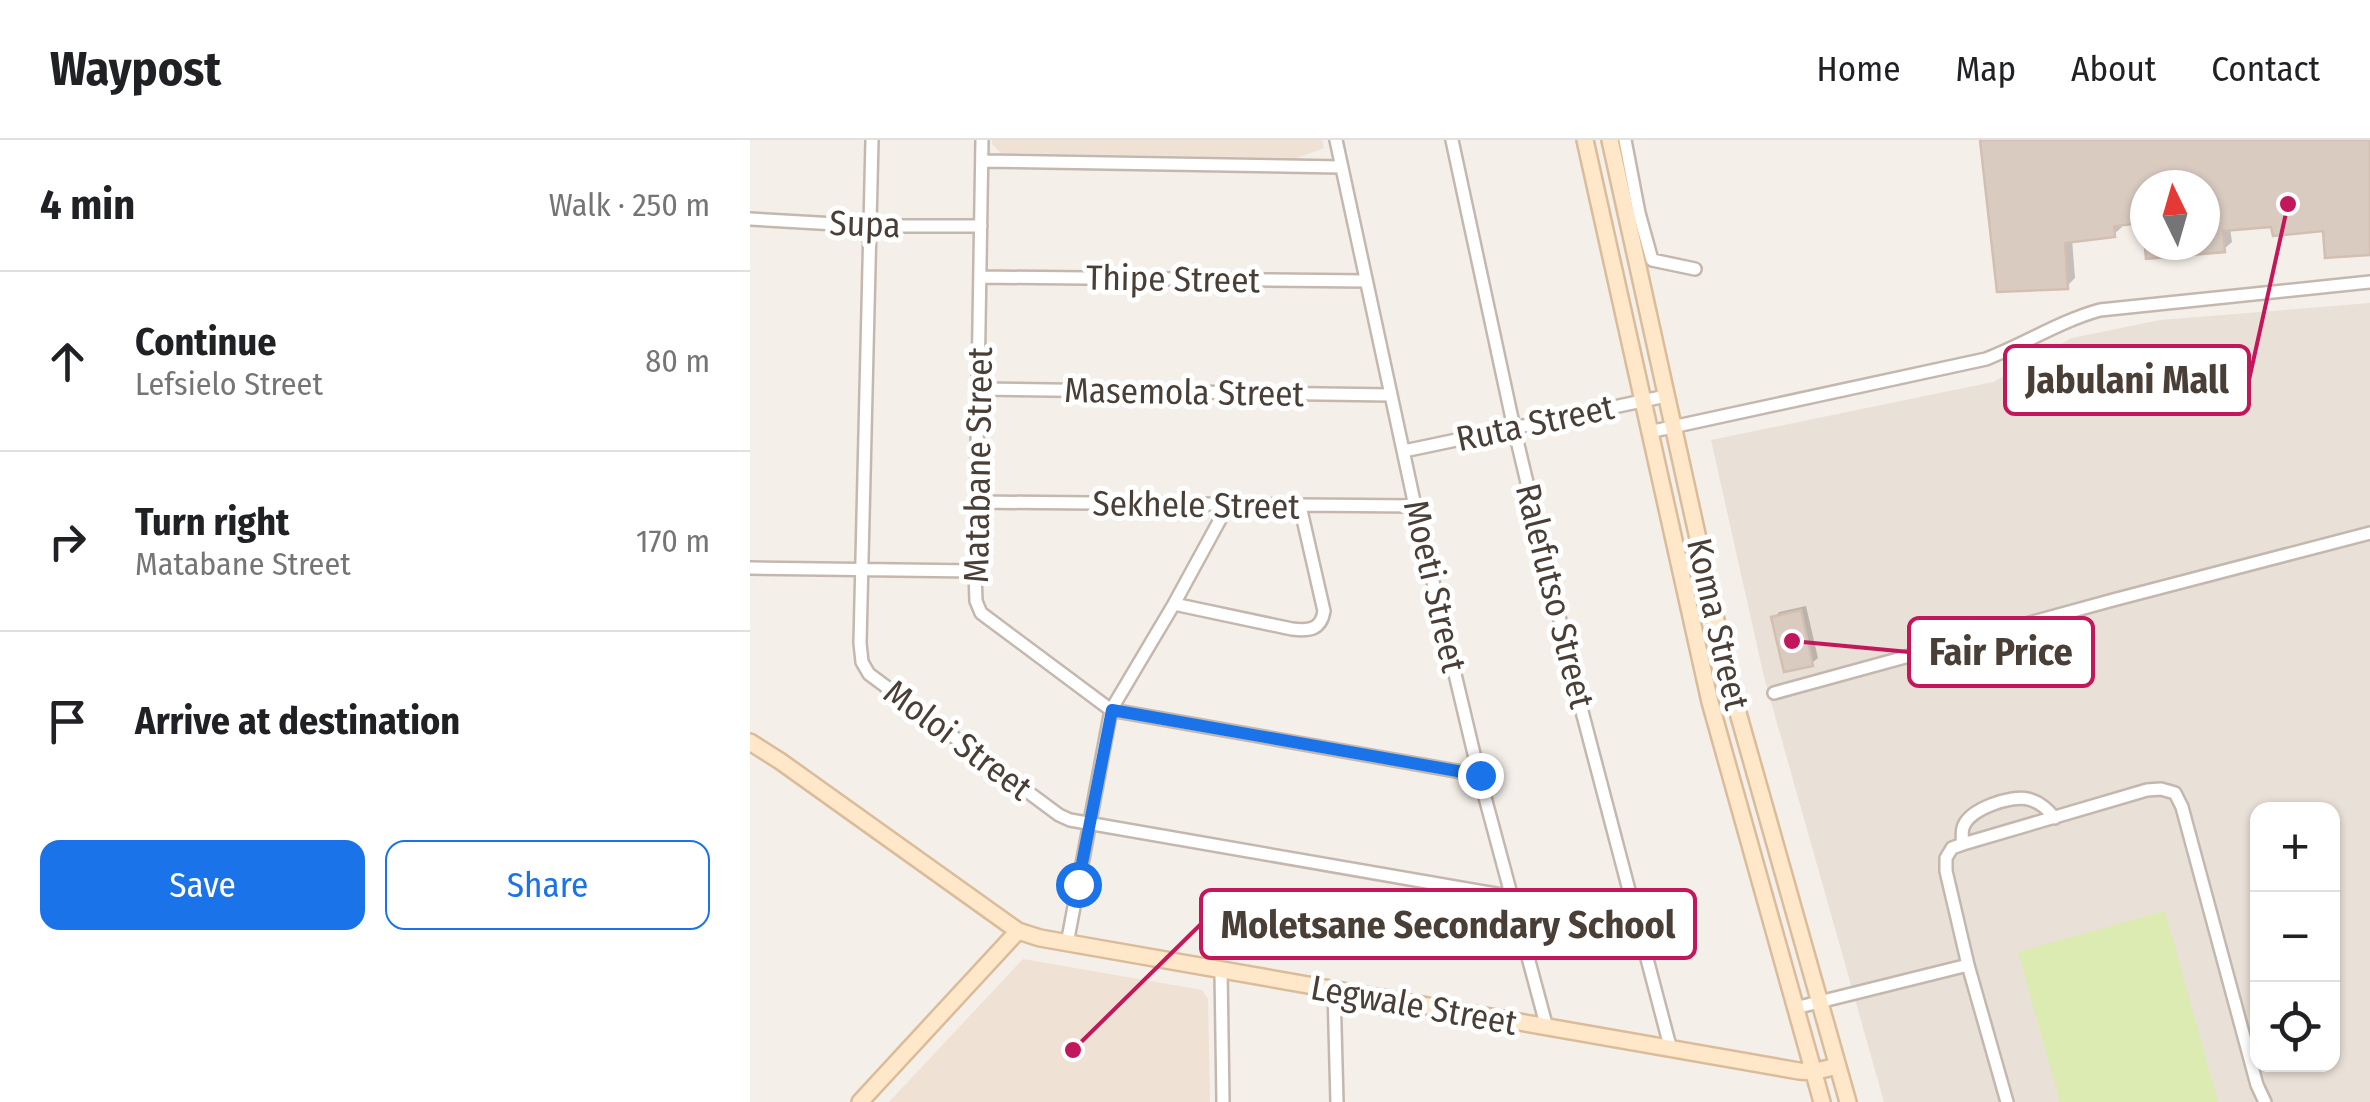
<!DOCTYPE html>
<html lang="en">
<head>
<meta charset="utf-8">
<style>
	body { margin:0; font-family:"Fira Sans Condensed",sans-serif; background:#f6f6f6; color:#202124 }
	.controls { position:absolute; right:30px; bottom:30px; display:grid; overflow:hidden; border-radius:20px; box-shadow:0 2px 8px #0004 }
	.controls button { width:90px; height:90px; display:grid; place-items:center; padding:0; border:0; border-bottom:2px solid #e0e0e0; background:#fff; color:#202124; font:50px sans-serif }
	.compass { position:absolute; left:1380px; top:30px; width:90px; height:90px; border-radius:50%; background:#fff; box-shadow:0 2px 8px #0004; rotate:355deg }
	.stop { position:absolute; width:30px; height:30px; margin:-22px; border:8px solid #1a73e8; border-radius:50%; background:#fff }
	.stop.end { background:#1a73e8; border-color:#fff; box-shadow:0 2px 10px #0008 }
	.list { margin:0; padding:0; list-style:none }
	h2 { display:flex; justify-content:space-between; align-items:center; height:130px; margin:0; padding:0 40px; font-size:42px }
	h2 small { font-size:32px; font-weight:400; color:#757577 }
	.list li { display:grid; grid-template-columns:65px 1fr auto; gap:30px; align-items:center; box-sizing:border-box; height:180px; padding:0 40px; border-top:2px solid #e0e0e0 }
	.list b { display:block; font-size:38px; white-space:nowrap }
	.list p { margin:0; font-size:32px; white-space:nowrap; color:#757577 }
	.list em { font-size:32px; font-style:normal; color:#757577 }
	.actions { display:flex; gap:20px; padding:30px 40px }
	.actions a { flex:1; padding:22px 0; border:2px solid #1a73e8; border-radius:20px; text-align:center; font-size:35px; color:#1a73e8 }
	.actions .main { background:#1a73e8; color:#fff }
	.icon { flex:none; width:55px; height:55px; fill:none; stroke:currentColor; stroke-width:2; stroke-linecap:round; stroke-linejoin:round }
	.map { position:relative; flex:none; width:1620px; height:962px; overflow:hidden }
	header { display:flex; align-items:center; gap:60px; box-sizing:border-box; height:140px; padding:0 50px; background:#fff; border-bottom:2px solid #e0e0e0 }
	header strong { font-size:48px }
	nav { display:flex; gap:55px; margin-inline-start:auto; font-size:35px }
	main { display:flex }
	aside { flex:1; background:#fff }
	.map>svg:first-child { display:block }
</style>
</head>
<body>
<header>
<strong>Waypost</strong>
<nav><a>Home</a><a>Map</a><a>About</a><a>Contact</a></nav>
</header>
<main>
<aside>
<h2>4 min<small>Walk · 250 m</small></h2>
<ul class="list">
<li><svg class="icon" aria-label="ahead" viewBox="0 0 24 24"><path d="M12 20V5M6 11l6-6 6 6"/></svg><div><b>Continue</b><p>Lefsielo Street</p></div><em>80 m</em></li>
<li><svg class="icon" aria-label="right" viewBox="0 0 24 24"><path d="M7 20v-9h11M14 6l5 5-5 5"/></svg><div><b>Turn right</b><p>Matabane Street</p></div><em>170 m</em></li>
<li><svg class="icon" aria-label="arrive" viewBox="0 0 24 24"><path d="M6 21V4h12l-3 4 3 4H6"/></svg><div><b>Arrive at destination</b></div></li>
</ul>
<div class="actions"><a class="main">Save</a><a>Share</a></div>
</aside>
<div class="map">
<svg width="1620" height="962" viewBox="0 0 1620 962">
	<rect width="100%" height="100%" fill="#f5efe9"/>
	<path fill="#e9e0d7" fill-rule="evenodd" d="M1620 163V962H1134L1014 537 961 300 1243 242 1322 198 1410 180ZM1508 670H1582V924H1508Z"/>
	<path fill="#efe1d3" d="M242 0H572L574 8 547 18 251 13 242 4Z
		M273 819 452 850 458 859 460 962H139Z"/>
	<path fill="#dcebb1" d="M1415 771 1468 962H1310L1268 812Z"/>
	<path fill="#0003" d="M1232 0H1620V112L1575 88 1523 84 1480 88 1482 102 1474 109 1397 105H1455V45H1395V80L1371 83 1372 87 1363 95 1322 99 1325 138 1317 146Z
		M1056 466 1068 518 1062 523 1024 478 1029 472Z"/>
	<path fill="#dacbc1" stroke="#d3bfb1" stroke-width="2.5" fill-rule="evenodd" d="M1230 0H1620V115L1575 118 1573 91 1523 96 1521 87 1473 91 1475 112 1396 119 1393 83 1364 86 1365 97 1315 103 1318 149 1247 152ZM1395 45H1455V105H1395Z
		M1051 470 1063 526 1034 532 1021 477Z"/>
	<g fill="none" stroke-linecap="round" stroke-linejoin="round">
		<defs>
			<path id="street" d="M122 0 110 503 112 522 119 534 309 675 320 680 763 757
				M232 0 225 431 226 461 231 473 361 570 729 635
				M586 0 665 366 729 635 797 888
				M702 0 764 288 829 560 921 910
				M875 0 889 73 902 120 945 129
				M232 21 592 27
				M0 79 120 86H231
				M231 137 616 141
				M228 249 641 255
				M899 292 1236 219C1275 204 1310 181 1350 170L1620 142
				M654 311 916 256
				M226 362 665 366
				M0 428 225 431
				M424 464 542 489C559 491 571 490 574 471L550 366
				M1024 553 1363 460 1620 393
				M1213 704C1212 702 1212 690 1213 688 1218 669 1261 655 1278 659 1290 662 1297 669 1305 678
				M317 804 361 570 424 464 478 365
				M471 830 473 962
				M584 850 587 962
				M1045 868 1218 825
				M1257 962 1218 825 1196 731V718L1202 708 1213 704 1397 650 1411 649 1425 653 1432 667 1507 945 1515 962"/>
			<path id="secondary" d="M835 0 960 562 1072 962
				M860 0 981 548 1098 962
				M0 602 30 621 268 791 290 798 1049 931 1063 932 1087 926
				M110 962 268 791"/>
		</defs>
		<use href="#street" stroke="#c4b8ae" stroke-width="16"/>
		<use href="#secondary" stroke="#dabc9a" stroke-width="20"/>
		<use href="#street" stroke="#fff" stroke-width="11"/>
		<use href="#secondary" stroke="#ffe7ca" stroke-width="15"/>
	</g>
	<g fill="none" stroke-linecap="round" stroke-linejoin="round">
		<path stroke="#1a73e8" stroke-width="12" d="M328 744 362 570 730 635"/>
	</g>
	<g text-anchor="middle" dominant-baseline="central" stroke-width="10" stroke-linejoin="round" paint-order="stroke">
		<g font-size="35" fill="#4a3f37" stroke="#fff">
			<text transform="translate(115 84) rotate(2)">Supa</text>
			<text transform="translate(423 139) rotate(1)">Thipe Street</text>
			<text transform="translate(434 252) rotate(1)">Masemola Street</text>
			<text transform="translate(785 283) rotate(-12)">Ruta Street</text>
			<text transform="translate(228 325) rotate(-89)">Matabane Street</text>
			<text transform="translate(446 365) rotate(1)">Sekhele Street</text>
			<text transform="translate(685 446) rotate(77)">Moeti Street</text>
			<text transform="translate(805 456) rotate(76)">Ralefutso Street</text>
			<text transform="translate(968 484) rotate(77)">Koma Street</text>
			<text transform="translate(208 600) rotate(37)">Moloi Street</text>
			<text transform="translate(664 865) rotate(10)">Legwale Street</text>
		</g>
	</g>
	<path fill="none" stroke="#c2185b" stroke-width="4" d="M1538 64L1499 240M1042 501L1159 512M323 910L451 784"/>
	<g fill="#c2185b" stroke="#fff" stroke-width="4">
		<circle cx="1538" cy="64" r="10"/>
		<circle cx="1042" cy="501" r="10"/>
		<circle cx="323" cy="910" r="10"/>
	</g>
	<g fill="#fff" stroke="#c2185b" stroke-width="4">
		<rect x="1255" y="206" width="244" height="68" rx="10"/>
		<rect x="1159" y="478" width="184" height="68" rx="10"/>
		<rect x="451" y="750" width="494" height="68" rx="10"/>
	</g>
	<g font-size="38" text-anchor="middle" font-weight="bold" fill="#4a3f37">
		<text x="1377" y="253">Jabulani Mall</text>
		<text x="1251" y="525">Fair Price</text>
		<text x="698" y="798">Moletsane Secondary School</text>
	</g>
</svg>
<div class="controls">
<button>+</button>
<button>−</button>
<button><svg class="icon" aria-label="locate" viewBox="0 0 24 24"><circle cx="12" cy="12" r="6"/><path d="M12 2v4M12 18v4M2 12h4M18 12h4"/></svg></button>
</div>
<svg class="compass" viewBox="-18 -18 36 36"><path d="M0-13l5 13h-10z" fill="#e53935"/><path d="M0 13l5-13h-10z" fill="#757577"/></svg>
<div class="stop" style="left:328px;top:744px"></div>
<div class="stop end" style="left:730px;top:635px"></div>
</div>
</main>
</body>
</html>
